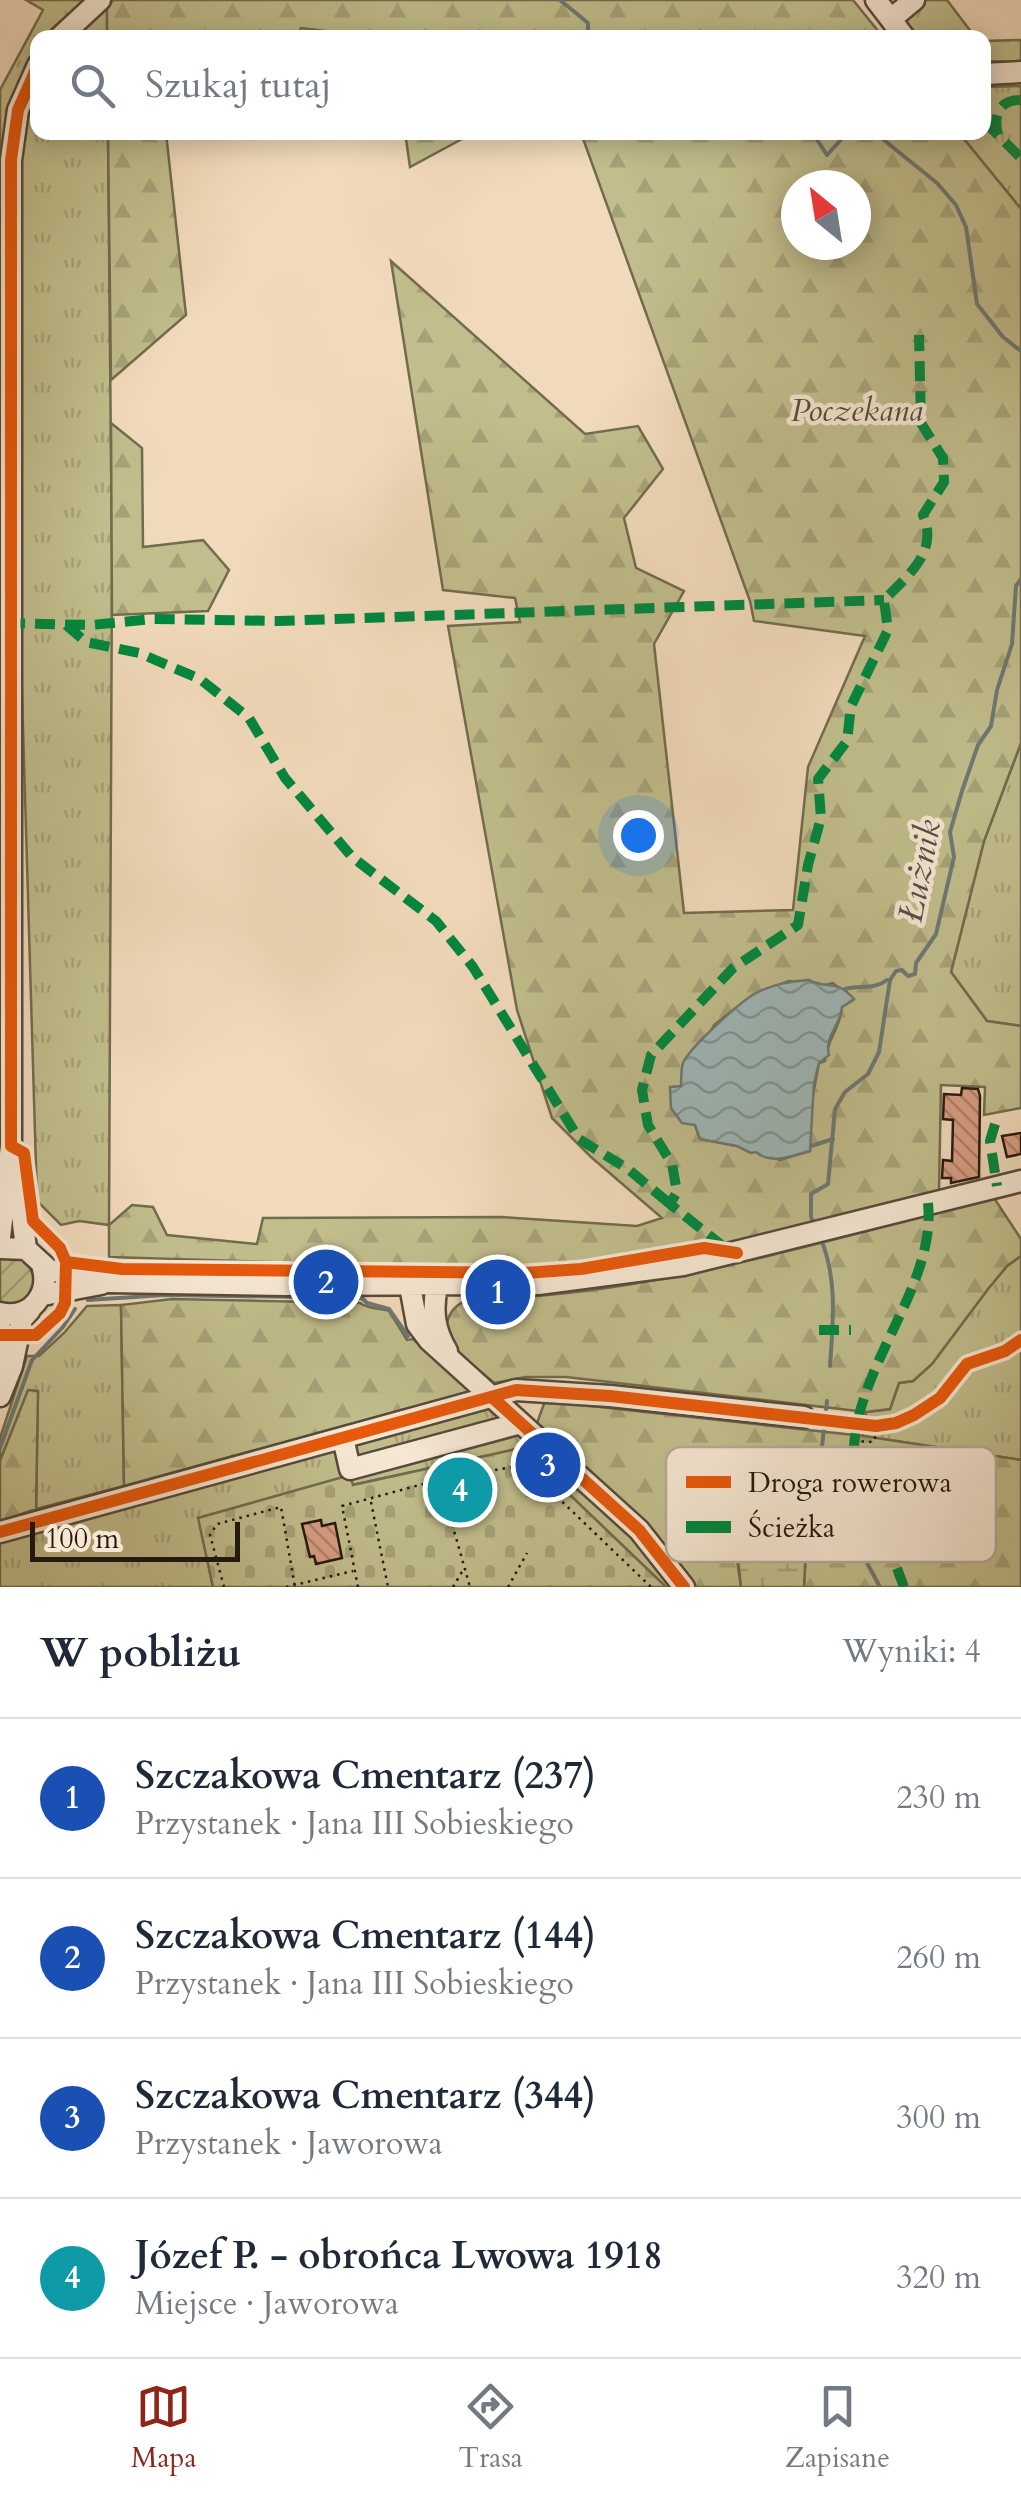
<!DOCTYPE html>
<html lang="pl">
<head>
<meta charset="utf-8">
<style>
	body { margin:0; font-family:Cardo,serif; background:#f6f6f7; color:#1f2937 }
	.compass { position:absolute; left:781px; top:170px; width:90px; height:90px; border-radius:50%; background:#fff; box-shadow:0 5px 25px #0003; rotate:330deg }
	.scale { position:absolute; left:30px; bottom:25px; width:210px; box-sizing:border-box; padding-left:10px; border:5px solid #241a0f; border-top:0; font-size:28px; line-height:35px; white-space:nowrap; color:#241a0f; -webkit-text-stroke:8px #f6e7d3; paint-order:stroke }
	.you { position:absolute; left:638px; top:835px; width:35px; height:35px; margin:-25px; border:8px solid #fff; border-radius:50%; background:#1a73e8; box-shadow:0 0 0 15px #1a73e833 }
	.badge { display:grid; place-items:center; width:65px; height:65px; border-radius:50%; background:#8f2418; color:#fff; font-size:32px; font-weight:700 }
	.pin { position:absolute; translate:-50% -50%; border:5px solid #fff; box-shadow:0 2px 10px #0006 }
	.list { margin:0; padding:0; list-style:none }
	h2 { display:flex; justify-content:space-between; align-items:center; height:130px; margin:0; padding:0 40px; font-size:42px }
	h2 small { font-size:32px; font-weight:400; color:#747a83 }
	.list li { display:grid; grid-template-columns:65px 1fr auto; gap:30px; align-items:center; box-sizing:border-box; height:160px; padding:0 40px; border-top:2px solid #e0e1e3 }
	.list b { display:block; font-size:38px; white-space:nowrap }
	.list p { margin:0; font-size:32px; white-space:nowrap; color:#747a83 }
	.list em { font-size:32px; font-style:normal; color:#747a83 }
	.icon { flex:none; width:55px; height:55px; fill:none; stroke:currentColor; stroke-width:2; stroke-linecap:round; stroke-linejoin:round }
	.map { position:relative; flex:none; width:1021px; height:1587px; overflow:hidden }
	.search { position:absolute; background:#fff; box-shadow:0 5px 25px #0003; left:30px; right:30px; top:30px; height:110px; display:flex; align-items:center; gap:25px; box-sizing:border-box; padding:0 35px; border-radius:20px; color:#747a83; font-size:38px }
	.sheet { height:770px; background:#fff }
	nav { display:flex; justify-content:space-around; align-items:center; box-sizing:border-box; height:140px; border-top:2px solid #e0e1e3; background:#fff; font-size:28px; color:#747a83 }
	nav a { display:grid; justify-items:center; gap:5px }
	nav .on { color:#8f2418 }
	.map>svg:first-child { display:block }
</style>
</head>
<body>
<div class="map">
<svg width="1021" height="1587" viewBox="0 0 1021 1587">
	<defs>
		<pattern id="grass-tufts" width="24" height="20" patternUnits="userSpaceOnUse" patternTransform="scale(2.5)"><rect width="24" height="20" fill="#c1bd8c"/><path d="M3 7l-1-3M5 7V3M7 7l1-3M15 17l-1-3M17 17v-4M19 17l1-3" fill="none" stroke="#a6a278"/></pattern>
		<pattern id="forest-firs" width="22" height="20" patternUnits="userSpaceOnUse" patternTransform="scale(2.5)"><rect width="22" height="20" fill="#c1bd8c"/><path d="M5 1l3.5 6h-7zM16 11l3.5 6h-7z" fill="#a6a278"/></pattern>
		<pattern id="wetland-marsh" width="20" height="14" patternUnits="userSpaceOnUse" patternTransform="scale(2.5)"><rect width="20" height="14" fill="#c1bd8c"/><path d="M1 5h8M5 5V1M11 12h8M15 12V8" fill="none" stroke="#a6a278"/></pattern>
		<pattern id="cemetery-stones" width="16" height="16" patternUnits="userSpaceOnUse" patternTransform="scale(2.5)"><rect width="16" height="16" fill="#c1bd8c"/><path d="M2 7V4a2 2 0 0 1 4 0v3zM10 15v-3a2 2 0 0 1 4 0v3z" fill="#a6a278"/></pattern>
		<pattern id="garden-furrows" width="10" height="10" patternUnits="userSpaceOnUse" patternTransform="scale(2.5)"><rect width="10" height="10" fill="#c1bd8c"/><path d="M-1 1l2-2M0 10L10 0M9 11l2-2" fill="none" stroke="#a6a278"/></pattern>
		<pattern id="water-waves" width="16" height="10" patternUnits="userSpaceOnUse" patternTransform="scale(2.5)"><rect width="16" height="10" fill="#9eb8b9"/><path d="M0 5q4-4 8 0t8 0" fill="none" stroke="#819595"/></pattern>
		<pattern id="building-back-hatch" width="6" height="6" patternUnits="userSpaceOnUse" patternTransform="scale(2.5)"><rect width="6" height="6" fill="#d99e84"/><path d="M-1 5l2 2M0 0l6 6M5-1l2 2" fill="none" stroke="#b0806a"/></pattern>
	</defs>
	<rect width="100%" height="100%" fill="#f1dabb"/>
	<filter id="stains"><feTurbulence type="fractalNoise" baseFrequency=".002" numOctaves="4"/><feColorMatrix values="0 0 0 0 .2 0 0 0 0 .09 0 0 0 0 .02 0 0 0 .5 -.17"/></filter>
	<radialGradient id="worn" r=".72"><stop offset=".6" stop-color="#630" stop-opacity="0"/><stop offset="1" stop-color="#630" stop-opacity=".3"/></radialGradient>
	<path fill="url(#grass-tufts)" stroke="#726c4e" stroke-width="2.5" d="M26 0H88L48 37 38 38C37 61 18 80 12 103 5 131 6 163 3 191H0V90L43 10Z
		M897 0H947L975 37H918L889 5Z
		M107 5V37L69 38Z
		M1021 40V62L984 61V41Z
		M37 80 38 132 108 133 112 565 109 1225 79 1221 61 1225 37 1201 17 525 18 157 26 109Z
		M1021 86V209L959 133 984 132V87Z
		M0 324 2 1142 0 1143Z
		M1021 743V1026L987 1021 951 972 984 841Z
		M1021 1256V1460L863 1436 866 1412 890 1409 899 1383 913 1381 932 1364 988 1289 1007 1266Z
		M121 1305 124 1486 36 1509 38 1392 28 1391 0 1461V1438L27 1356H39L64 1333 87 1306Z
		M492 1408 615 1519 675 1587H666L521 1448 352 1485 350 1476 199 1518 213 1587H0V1543Z"/>
	<path fill="url(#forest-firs)" stroke="#726c4e" stroke-width="2.5" fill-rule="evenodd" d="M114 0H853L883 37 382 38 301 28 296 38H107V5Z
		M405 132H473V133L410 167Z
		M108 133H166L186 315 111 380Z
		M581 133H959L1021 209V743L984 841 951 972 987 1021 1021 1026V1108L984 1115 985 1087 941 1085 939 1191 725 1244 704 1242 580 1263 461 1268 109 1257V1225L132 1205 153 1207 167 1235 257 1244 263 1218 501 1217 637 1226 662 1218 591 1157 552 1118 517 1010 448 626 520 622 515 598 443 590 391 261 585 434 638 426 663 469 624 518 636 568 684 591 654 644 684 913 793 910 808 767 865 636 754 621 750 601ZM796 185H856V245H796ZM789 981 821 986 833 983 853 1000 842 1007C841 1027 827 1039 825 1061L819 1063 811 1106 810 1151 780 1160 756 1151 751 1153 737 1146 700 1139 681 1087 714 1025 754 994Z
		M111 423 142 448 143 547 203 540 229 570 208 611 112 615Z
		M994 1198 1021 1239V1256L1007 1266 988 1289 932 1364 913 1381 899 1383 890 1409 866 1412 566 1377H526L494 1383C478 1368 439 1345 448 1319 458 1290 498 1298 523 1297 678 1287 843 1236 994 1198Z
		M172 1299 360 1303C368 1309 379 1308 389 1311L407 1340 413 1339 471 1391 124 1486 121 1305Z
		M28 1390 38 1391 36 1509 0 1521V1461Z
		M545 1401 863 1436 1021 1460V1587H804L806 1548 734 1540 741 1587H696L634 1513 537 1423Z"/>
	<path fill="url(#wetland-marsh)" stroke="#726c4e" stroke-width="2.5" d="M745 1466 780 1479 806 1548 804 1587H741L730 1484Z"/>
	<path fill="url(#cemetery-stones)" stroke="#726c4e" stroke-width="2.5" d="M521 1448 666 1587H213L198 1518 350 1475 353 1485Z"/>
	<path fill="url(#garden-furrows)" stroke="#726c4e" stroke-width="2.5" d="M19 1256C46 1279 36 1309 0 1304V1257Z"/>
	<path fill="url(#water-waves)" stroke="#6d7975" stroke-width="2.5" d="M808 980C829 990 835 978 854 999L842 1007C841 1025 824 1036 829 1055L819 1063 814 1083 810 1151C792 1155 773 1166 756 1152L751 1153 737 1146 700 1139 695 1125 682 1123 671 1108 670 1087 681 1086C681 1080 681 1069 683 1063 691 1046 740 1002 756 993 772 985 791 981 808 980Z"/>
	<g fill="none" stroke-linecap="round" stroke-linejoin="round">
		<path stroke="#6d7975" stroke-width="4" d="M560 0 588 23V38
			M812 132 827 155 848 132
			M874 132 937 183 956 205 966 227 977 304 1003 337 1021 351
			M845 989C860 985 874 990 887 980
			M811 1146 833 1139
			M814 1224 811 1217V1194L828 1184 835 1109 845 1092 868 1074 879 1052 890 980 896 971 902 970 908 976 915 974 916 963 936 934 954 857 950 832 962 791 978 745 991 726 997 690 1012 644 1016 586 1021 579
			M820 1237C838 1278 833 1323 830 1366
			M88 1300 165 1295 362 1298 367 1303 389 1309 408 1336
			M827 1401 819 1474 880 1587
			M0 1448 32 1360 63 1327 75 1309"/>
	</g>
	<path fill="url(#building-back-hatch)" stroke="#241a0f" stroke-width="2.5" d="M962 1088 978 1089 980 1096 979 1177 951 1183V1178H942L943 1160 952 1161 953 1120 943 1119 944 1094 961 1095Z
		M1021 1133V1154L1007 1157 1002 1136Z
		M321 1520 322 1526 335 1523 342 1558 316 1564 314 1556 310 1557 302 1524Z"/>
	<g fill="none" stroke-linecap="round" stroke-linejoin="round">
		<defs>
			<path id="minor" d="M876 0 905 38
				M891 19 914 0
				M59 38 100 0
				M984 74 1021 72
				M17 1172 26 1249
				M0 1237 11 1146V160L18 110 38 65
				M0 1248 26 1249 49 1270 108 1282 286 1285 538 1284 683 1265 1021 1181
				M410 1286 417 1324 429 1340 639 1530 684 1587
				M437 1286C432 1311 434 1329 447 1351
				M43 1295 101 1284
				M0 1313C31 1320 51 1294 42 1265
				M0 1327 1 1375
				M0 1396 12 1366 22 1319 30 1310
				M343 1438 350 1469 521 1423
				M0 1532 516 1390 610 1396 804 1417"/>
		</defs>
		<use href="#minor" stroke="#574a3a" stroke-width="25"/>
		<path stroke="#241a0f" stroke-width="2.5" stroke-dasharray="2.5 5" stroke-linecap="butt" d="M821 1419 865 1424
			M854 1441 873 1442 881 1425
			M436 1467 470 1587
			M371 1502 388 1587
			M224 1587 210 1535 217 1524 281 1507 295 1587
			M286 1587 353 1571
			M358 1587 342 1506 438 1480 524 1465 651 1587
			M453 1587 463 1570
			M508 1587 527 1553"/>
		<use href="#minor" stroke="#f6e7d3" stroke-width="20"/>
		<path stroke="#00873e" stroke-width="10" stroke-dasharray="20 10" stroke-linecap="butt" d="M984 121 1021 158
			M998 135C993 115 999 100 1021 100
			M5 623 91 625 153 619 279 621 884 600
			M66 625 86 642 139 653 200 679 249 718 285 778 352 857 436 921 473 967 579 1139 628 1169 670 1204
			M995 1124 990 1141 997 1186
			M724 1247 670 1204 677 1192 672 1164 648 1125 642 1090 651 1055 733 968 798 925 808 865 821 818 818 779 847 741 851 706 888 630 884 600C908 575 939 552 923 515L944 482 943 458 921 423 919 335
			M819 1330H851
			M904 1587C895 1563 886 1539 876 1515 869 1500 855 1483 854 1467 847 1373 937 1291 928 1203"/>
		<defs>
			<path id="cycleway" d="M11 1146V160L18 110 38 65
				M66 1262 122 1269 525 1273 581 1269 704 1248 737 1253
				M0 1335H36L60 1313 65 1303 66 1262 60 1248 33 1221 24 1153 11 1146
				M493 1398 639 1530 684 1587
				M0 1532 516 1390 610 1396 876 1426 896 1423 914 1415 940 1398 967 1364 1005 1351 1021 1340"/>
		</defs>
		<use href="#cycleway" stroke="#f6e7d3" stroke-width="19"/>
		<use href="#cycleway" stroke="#e8590c" stroke-width="12"/>
	</g>
	<g text-anchor="middle" dominant-baseline="central" stroke-width="9" stroke-linejoin="round" paint-order="stroke">
		<g font-size="32" font-style="italic" fill="#534b34" stroke="#f6e7d3">
			<text x="857" y="411">Poczekana</text>
		</g>
		<g font-size="35" font-style="italic" fill="#4f514a" stroke="#f6e7d3">
			<text transform="translate(920 871) rotate(-79)">Łużnik</text>
		</g>
	</g>
	<rect x="666" y="1447" width="330" height="115" rx="15" fill="#f6e7d3" stroke="#b7aa98" stroke-width="2.5"/>
	<rect x="686" y="1476" width="45" height="12" fill="#e8590c"/>
	<rect x="686" y="1521" width="45" height="12" fill="#00873e"/>
	<g font-size="28" fill="#241a0f">
		<text x="748" y="1492">Droga rowerowa</text>
		<text x="748" y="1537">Ścieżka</text>
	</g>
	<rect width="100%" height="100%" filter="url(#stains)"/>
	<rect width="100%" height="100%" fill="url(#worn)"/>
</svg>
<svg class="compass" viewBox="-18 -18 36 36"><path d="M0-13l5 13h-10z" fill="#e53935"/><path d="M0 13l5-13h-10z" fill="#747a83"/></svg>
<div class="scale">100 m</div>
<div class="you"></div>
<div class="pin badge" style="left:498px;top:1292px;background:#1a4fb4">1</div>
<div class="pin badge" style="left:326px;top:1282px;background:#1a4fb4">2</div>
<div class="pin badge" style="left:548px;top:1465px;background:#1a4fb4">3</div>
<div class="pin badge" style="left:460px;top:1490px;background:#0f9aa8">4</div>
<div class="search"><svg class="icon" aria-label="search" viewBox="0 0 24 24"><circle cx="10" cy="10" r="6"/><path d="M15 15l6 6"/></svg>Szukaj tutaj</div>
</div>
<section class="sheet">
<h2>W pobliżu<small>Wyniki: 4</small></h2>
<ul class="list">
<li><span class="badge" style="background:#1a4fb4">1</span><div><b>Szczakowa Cmentarz (237)</b><p>Przystanek · Jana III Sobieskiego</p></div><em>230 m</em></li>
<li><span class="badge" style="background:#1a4fb4">2</span><div><b>Szczakowa Cmentarz (144)</b><p>Przystanek · Jana III Sobieskiego</p></div><em>260 m</em></li>
<li><span class="badge" style="background:#1a4fb4">3</span><div><b>Szczakowa Cmentarz (344)</b><p>Przystanek · Jaworowa</p></div><em>300 m</em></li>
<li><span class="badge" style="background:#0f9aa8">4</span><div><b>Józef P. - obrońca Lwowa 1918</b><p>Miejsce · Jaworowa</p></div><em>320 m</em></li>
</ul>
</section>
<nav>
<a class="on"><svg class="icon" aria-label="map" viewBox="0 0 24 24"><path d="M3 6l6-2 6 2 6-2v14l-6 2-6-2-6 2zM9 4v14M15 6v14"/></svg>Mapa</a>
<a><svg class="icon" aria-label="directions" viewBox="0 0 24 24"><path d="M12 3l9 9-9 9-9-9zM9 14v-3h6M13 9l2 2-2 2"/></svg>Trasa</a>
<a><svg class="icon" aria-label="saved" viewBox="0 0 24 24"><path d="M7 4h10v16l-5-4-5 4z"/></svg>Zapisane</a>
</nav>
</body>
</html>
